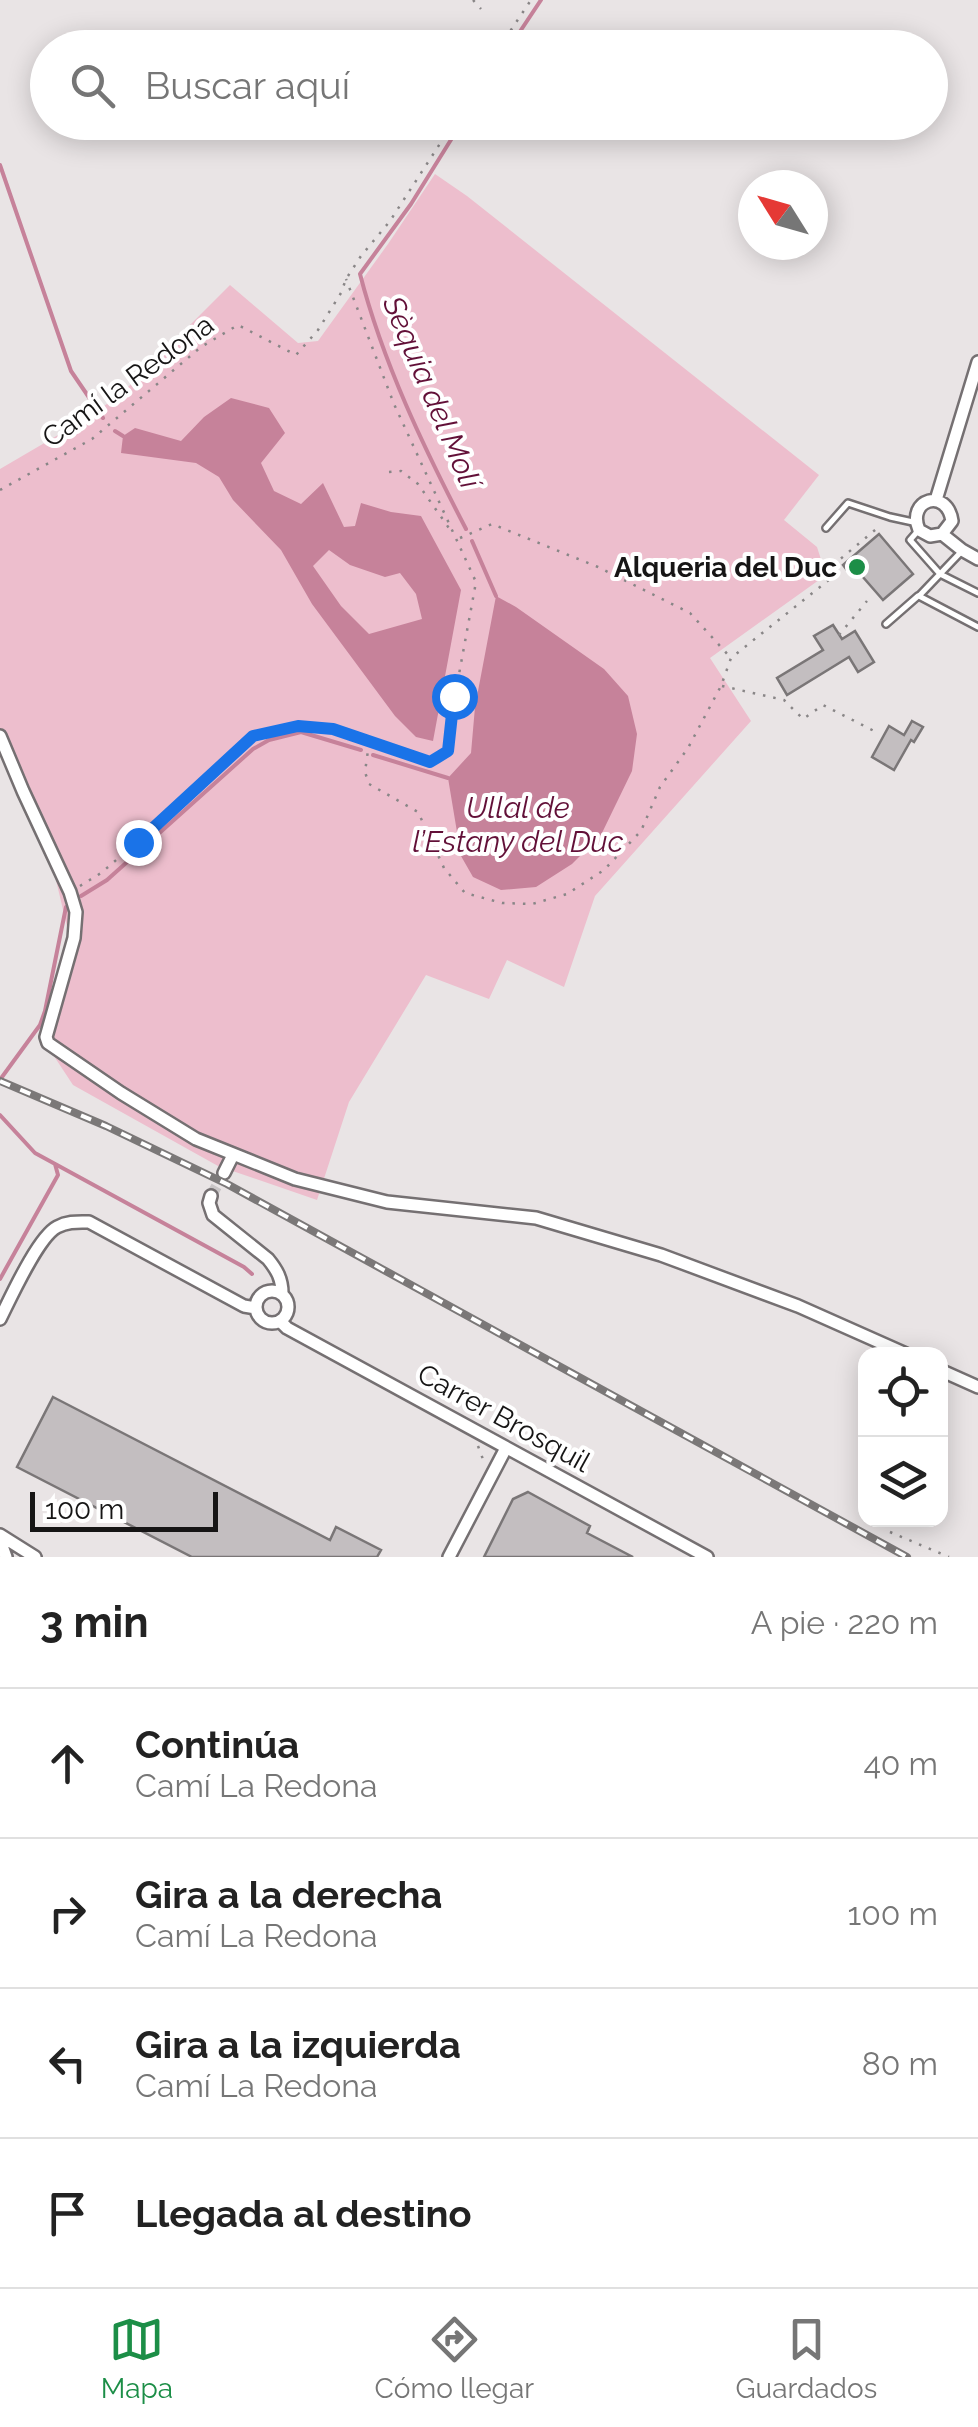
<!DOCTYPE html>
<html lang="es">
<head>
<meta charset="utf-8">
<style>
	body { margin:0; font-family:Raleway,sans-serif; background:#f6f6f6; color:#222 }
	.controls { position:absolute; right:30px; bottom:30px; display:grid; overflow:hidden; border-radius:20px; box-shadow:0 5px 25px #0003 }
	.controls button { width:90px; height:90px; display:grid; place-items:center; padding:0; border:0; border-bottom:2px solid #e0e0e0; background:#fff; color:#222; font:50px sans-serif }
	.compass { position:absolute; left:738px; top:170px; width:90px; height:90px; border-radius:50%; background:#fff; box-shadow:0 5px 25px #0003; rotate:307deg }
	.scale { position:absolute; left:30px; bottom:25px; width:188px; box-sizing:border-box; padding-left:10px; border:5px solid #161515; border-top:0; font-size:28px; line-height:35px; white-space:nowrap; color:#161515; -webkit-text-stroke:8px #fff; paint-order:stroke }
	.stop { position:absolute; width:30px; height:30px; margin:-22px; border:8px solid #1a73e8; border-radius:50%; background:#fff }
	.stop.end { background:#1a73e8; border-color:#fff; box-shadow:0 2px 10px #0008 }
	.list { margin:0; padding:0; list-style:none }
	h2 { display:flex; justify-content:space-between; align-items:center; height:130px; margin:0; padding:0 40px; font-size:42px }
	h2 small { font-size:32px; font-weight:400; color:#767676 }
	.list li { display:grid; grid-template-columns:65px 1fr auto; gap:30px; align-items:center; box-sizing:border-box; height:150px; padding:0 40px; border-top:2px solid #e0e0e0 }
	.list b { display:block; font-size:38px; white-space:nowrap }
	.list p { margin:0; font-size:32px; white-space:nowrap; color:#767676 }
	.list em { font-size:32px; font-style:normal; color:#767676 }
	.icon { flex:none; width:55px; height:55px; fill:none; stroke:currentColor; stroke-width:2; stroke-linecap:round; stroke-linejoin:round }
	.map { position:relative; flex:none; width:978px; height:1557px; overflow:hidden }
	.search { position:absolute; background:#fff; box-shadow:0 5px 25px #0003; left:30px; right:30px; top:30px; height:110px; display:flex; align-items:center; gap:25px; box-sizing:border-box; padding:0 35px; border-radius:55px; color:#767676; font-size:38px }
	.sheet { height:730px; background:#fff }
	nav { display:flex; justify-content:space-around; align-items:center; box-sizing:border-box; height:140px; border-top:2px solid #e0e0e0; background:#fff; font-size:28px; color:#767676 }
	nav a { display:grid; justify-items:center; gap:5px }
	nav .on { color:#1c8e47 }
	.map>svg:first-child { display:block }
</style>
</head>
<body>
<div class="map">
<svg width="978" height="1557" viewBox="0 0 978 1557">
	<rect width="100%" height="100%" fill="#e9e4e5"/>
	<path fill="#edbecd" d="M435 174 467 196 819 475 784 520 817 547 826 575 710 658 751 721 595 896 564 987 507 960 489 999 426 975 349 1102 317 1200 218 1166 73 1085 44 1041 70 939 55 876 0 748V469L82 421 120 395 230 285 298 343 318 341 388 244Z"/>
	<path fill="#c6829a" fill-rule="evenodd" d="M231 398 269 408 285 433 261 463 274 491 301 504 323 483 344 527 355 526 361 503 391 512 421 516 461 590 433 741 416 737 395 716 312 604 281 550 233 500 219 477 196 463 121 453 123 436 135 428 181 441 204 417ZM329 550 350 565 385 577 400 573 416 594 422 619 369 634 341 606 313 566Z
		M496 596 516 607 604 669 628 696 637 734 632 771 601 835 572 864 536 887 501 890 473 877 461 856 448 778 471 753 475 707Z"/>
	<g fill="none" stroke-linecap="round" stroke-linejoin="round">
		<path stroke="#c6829a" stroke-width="4" d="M509 48 541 0
			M462 122 411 204 360 274C383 363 424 448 466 529
			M0 165 71 371 103 418
			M115 431 123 436
			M472 541 496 596
			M373 755 448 778
			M81 896 107 880 253 749 269 740 301 732 361 750
			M2 1077 40 1025 45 1011 66 907
			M0 1115 35 1153 244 1267 252 1274
			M0 1279 58 1175 55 1164"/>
	</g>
	<path fill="#c3bec0" stroke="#7a7677" stroke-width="2.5" d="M879 534 913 574 883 600 855 568 849 573 843 565Z
		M833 625 842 639 855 631 874 662 858 672 849 657 787 695 777 678 823 650 814 636Z
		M912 721 923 727 914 742 911 740 894 770 872 757 889 726 904 735Z
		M53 1397 330 1540 336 1527 381 1550 377 1557H192L17 1467Z
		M528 1492 590 1526 587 1533 633 1557H484L513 1499Z"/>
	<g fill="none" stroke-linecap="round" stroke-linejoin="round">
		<path stroke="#c9c5c6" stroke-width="11" stroke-dasharray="11 5.5" stroke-linecap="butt" d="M211 1196 224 1173"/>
		<defs>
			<path id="service" d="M826 528 848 503 890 517 913 522
				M917 532 910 540 940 574 919 596 978 627
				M960 553 940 574 978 593
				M886 624 918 596"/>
			<path id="minor" d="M936 500 978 362
				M942 534 952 521C947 487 906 499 919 530L930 536 942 534 962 550 978 559
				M0 736 23 791 70 892 76 912 74 938 46 1037 48 1043 121 1093 196 1139 295 1179 387 1202 536 1218 661 1255 798 1306 906 1354
				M224 1173 233 1155
				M211 1196 209 1203 213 1215 268 1259C277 1270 282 1279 282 1293
				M256 1307a16 16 0 1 1 32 0a16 16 0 1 1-32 0Z
				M0 1319C11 1297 38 1237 57 1227 68 1221 78 1222 89 1222L244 1306 256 1308
				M280 1321 287 1328 707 1557
				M940 1370 978 1387
				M0 1535 35 1557
				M0 1540 6 1557
				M449 1557 506 1448"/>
		</defs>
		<use href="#service" stroke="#757072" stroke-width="10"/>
		<use href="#minor" stroke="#757072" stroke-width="16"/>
		<path stroke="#898687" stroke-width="2.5" stroke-dasharray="2.5 8" stroke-linecap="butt" d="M473 0 481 9
			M499 48 531 0
			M389 472 401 471 418 484 451 531
			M0 490 92 439 201 347 238 325 296 355 318 330 341 293 346 279 361 256 390 221 454 122
			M460 538 492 524 598 567 690 613 730 657
			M839 635 867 601
			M722 686 784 700 803 719 823 705 878 733
			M369 743 365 772 369 784 418 812 444 868 465 893 502 903 532 904 567 894 604 870 641 831 660 787 688 748 721 686 731 658 835 575 832 566 881 525
			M80 886 101 873 177 808 253 736 298 727 333 729 430 763 448 751 455 696 476 582 394 404 346 279
			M478 1446 484 1462
			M890 1532 949 1557"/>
		<use href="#service" stroke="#fff" stroke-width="5"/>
		<use href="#minor" stroke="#fff" stroke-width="11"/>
		<defs>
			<path id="rail" d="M0 1081 106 1126 227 1184 907 1557"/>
		</defs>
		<use href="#rail" stroke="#7b7878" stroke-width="8"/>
		<use href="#rail" stroke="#fff" stroke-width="4" stroke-dasharray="11" stroke-linecap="butt"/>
	</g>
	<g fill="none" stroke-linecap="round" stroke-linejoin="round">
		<path stroke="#1a73e8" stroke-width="12" d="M138 842 253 736 298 726 333 729 430 762 448 751 454 696"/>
	</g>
	<circle fill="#1c8e47" stroke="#fff" stroke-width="4" cx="857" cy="567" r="10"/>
	<g text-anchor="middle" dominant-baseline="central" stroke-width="8" stroke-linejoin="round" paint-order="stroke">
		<g font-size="28" fill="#161515" stroke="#fff">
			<text transform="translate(128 381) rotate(-36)">Camí la Redona</text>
			<text transform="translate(504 1418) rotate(29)">Carrer Brosquil</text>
		</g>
		<g font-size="28" font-weight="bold" fill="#161515" stroke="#fff" text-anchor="end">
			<text x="837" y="567">Alqueria del Duc</text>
		</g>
		<g font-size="30" font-style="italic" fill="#621038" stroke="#fff">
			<text transform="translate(432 392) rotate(67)">Sèquia del Molí</text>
			<text x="518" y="807">Ullal de<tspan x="518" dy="34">l’Estany del Duc</tspan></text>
		</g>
	</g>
</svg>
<div class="controls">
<button><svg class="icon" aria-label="locate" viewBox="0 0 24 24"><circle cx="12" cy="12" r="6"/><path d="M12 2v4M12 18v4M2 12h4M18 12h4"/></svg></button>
<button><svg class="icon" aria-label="layers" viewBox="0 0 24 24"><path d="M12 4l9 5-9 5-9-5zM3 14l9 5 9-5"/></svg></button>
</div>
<svg class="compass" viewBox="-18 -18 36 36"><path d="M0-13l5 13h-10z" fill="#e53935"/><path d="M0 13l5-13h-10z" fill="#767676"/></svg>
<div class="scale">100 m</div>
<div class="stop" style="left:454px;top:696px"></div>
<div class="stop end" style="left:138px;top:842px"></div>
<div class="search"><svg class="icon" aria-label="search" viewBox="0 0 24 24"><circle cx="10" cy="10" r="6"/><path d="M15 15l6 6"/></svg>Buscar aquí</div>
</div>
<section class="sheet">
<h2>3 min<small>A pie · 220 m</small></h2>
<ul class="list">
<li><svg class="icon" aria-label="ahead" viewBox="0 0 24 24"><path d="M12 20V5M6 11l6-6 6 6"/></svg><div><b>Continúa</b><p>Camí La Redona</p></div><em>40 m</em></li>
<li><svg class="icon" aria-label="right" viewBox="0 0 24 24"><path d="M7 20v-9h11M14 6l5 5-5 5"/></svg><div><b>Gira a la derecha</b><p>Camí La Redona</p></div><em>100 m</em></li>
<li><svg class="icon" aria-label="left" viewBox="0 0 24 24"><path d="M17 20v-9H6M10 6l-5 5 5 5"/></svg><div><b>Gira a la izquierda</b><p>Camí La Redona</p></div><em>80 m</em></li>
<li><svg class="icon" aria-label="arrive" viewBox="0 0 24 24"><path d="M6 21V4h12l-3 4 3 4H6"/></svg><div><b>Llegada al destino</b></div></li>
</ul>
</section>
<nav>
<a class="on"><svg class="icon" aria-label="map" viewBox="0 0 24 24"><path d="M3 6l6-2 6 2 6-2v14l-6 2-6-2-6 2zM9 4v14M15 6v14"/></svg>Mapa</a>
<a><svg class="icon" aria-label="directions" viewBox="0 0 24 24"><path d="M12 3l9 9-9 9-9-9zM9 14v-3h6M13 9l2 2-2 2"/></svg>Cómo llegar</a>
<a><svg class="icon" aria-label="saved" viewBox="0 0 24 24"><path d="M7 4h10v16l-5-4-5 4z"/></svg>Guardados</a>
</nav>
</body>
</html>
